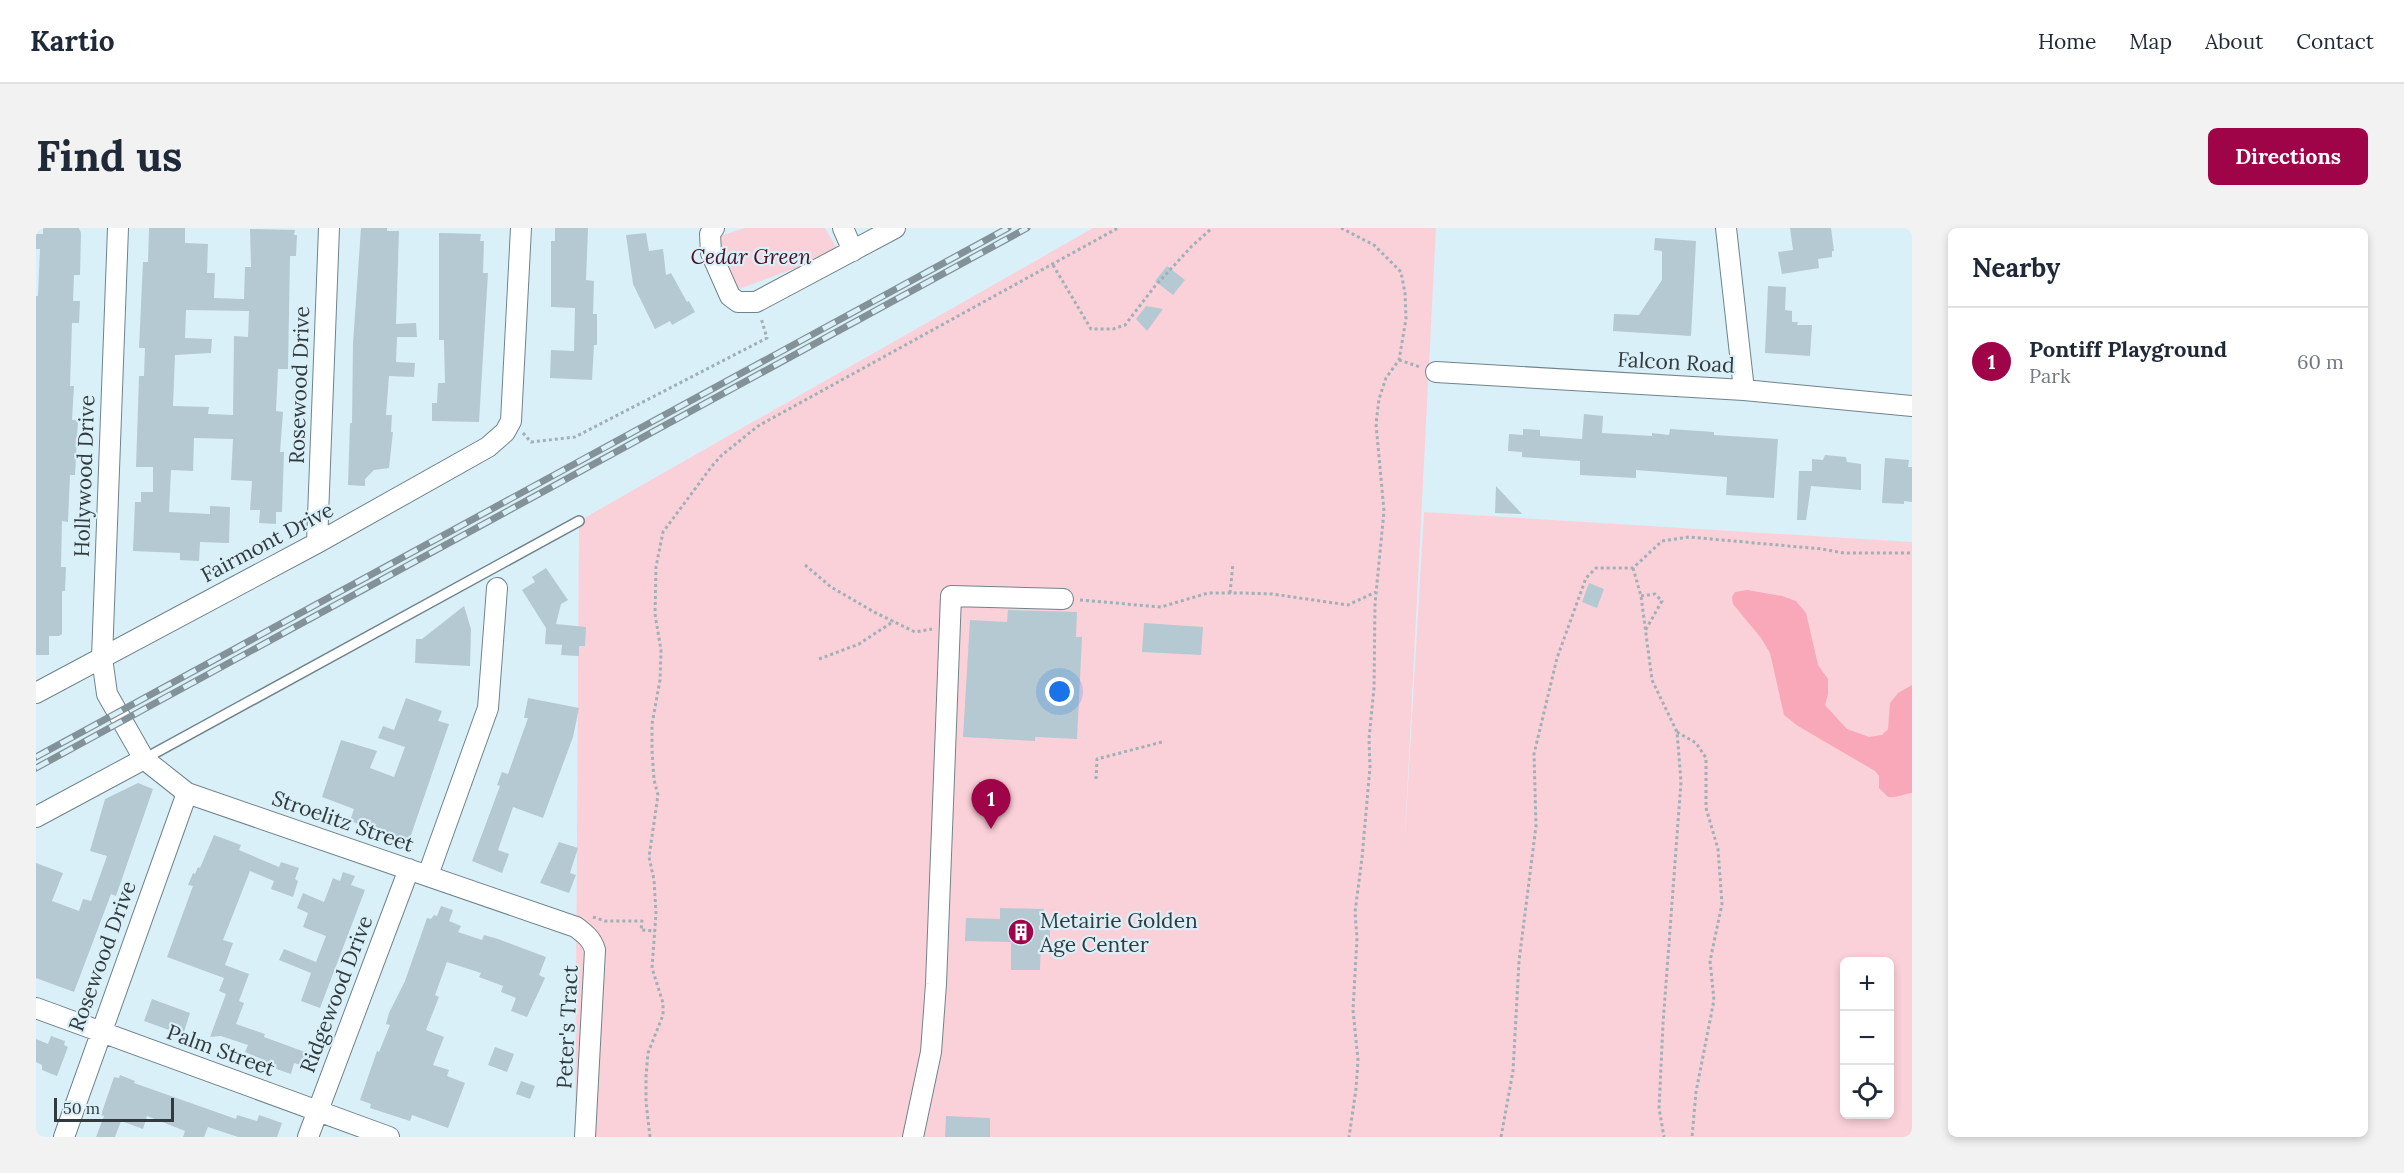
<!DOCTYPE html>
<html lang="en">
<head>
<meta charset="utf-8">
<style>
	body { margin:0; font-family:Lora,serif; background:#f2f2f3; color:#1f2937 }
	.controls { position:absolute; right:18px; bottom:18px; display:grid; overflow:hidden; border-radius:9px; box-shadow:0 3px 9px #0003 }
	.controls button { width:54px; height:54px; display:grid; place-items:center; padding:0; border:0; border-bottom:2px solid #e0e1e3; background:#fff; color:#1f2937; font:30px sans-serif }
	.scale { position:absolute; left:18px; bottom:15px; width:120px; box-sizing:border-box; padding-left:6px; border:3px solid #323a3e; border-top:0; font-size:16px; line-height:21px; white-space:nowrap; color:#323a3e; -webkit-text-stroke:4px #daf0f8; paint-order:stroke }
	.you { position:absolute; left:1024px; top:464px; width:21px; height:21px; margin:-15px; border:4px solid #fff; border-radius:50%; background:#1a73e8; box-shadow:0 0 0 9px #1a73e833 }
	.badge { display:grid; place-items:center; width:39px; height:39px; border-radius:50%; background:#9f0348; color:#fff; font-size:20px; font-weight:700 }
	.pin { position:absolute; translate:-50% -50px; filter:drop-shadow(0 2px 3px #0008) }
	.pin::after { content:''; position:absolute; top:32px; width:21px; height:18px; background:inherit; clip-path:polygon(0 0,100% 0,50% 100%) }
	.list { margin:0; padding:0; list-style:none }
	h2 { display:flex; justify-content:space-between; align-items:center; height:78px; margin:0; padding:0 24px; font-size:26px }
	h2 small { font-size:20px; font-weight:400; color:#747a83 }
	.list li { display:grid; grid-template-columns:39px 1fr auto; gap:18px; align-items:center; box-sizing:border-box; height:108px; padding:0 24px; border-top:2px solid #e0e1e3 }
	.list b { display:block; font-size:22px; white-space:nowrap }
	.list p { margin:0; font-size:20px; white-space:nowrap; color:#747a83 }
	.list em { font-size:20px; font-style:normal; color:#747a83 }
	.icon { flex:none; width:33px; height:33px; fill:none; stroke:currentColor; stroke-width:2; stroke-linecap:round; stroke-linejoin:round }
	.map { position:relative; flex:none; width:1876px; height:909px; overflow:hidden; border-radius:9px }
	header { display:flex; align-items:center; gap:36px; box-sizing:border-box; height:84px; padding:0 30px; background:#fff; border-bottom:2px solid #e0e1e3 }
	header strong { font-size:28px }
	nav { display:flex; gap:33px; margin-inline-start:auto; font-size:21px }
	.intro { display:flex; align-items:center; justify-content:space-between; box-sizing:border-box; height:144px; padding:0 36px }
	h1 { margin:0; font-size:42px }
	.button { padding:15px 27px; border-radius:9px; background:#9f0348; color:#fff; font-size:21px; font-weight:700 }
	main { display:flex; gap:36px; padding:0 36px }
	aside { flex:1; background:#fff; border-radius:9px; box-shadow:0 3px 9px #0003 }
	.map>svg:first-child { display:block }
</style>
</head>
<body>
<header>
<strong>Kartio</strong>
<nav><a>Home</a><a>Map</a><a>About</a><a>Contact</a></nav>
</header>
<div class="intro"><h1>Find us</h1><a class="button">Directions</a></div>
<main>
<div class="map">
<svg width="1876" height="909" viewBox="0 0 1876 909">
	<rect width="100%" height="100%" fill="#daf0f8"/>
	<path fill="#fbd1d9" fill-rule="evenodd" d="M709 0H789L803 24 703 61C692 44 681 29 684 8Z
		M1057 0H1400L1368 625 1388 284 1876 314V909H539L543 293ZM1808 734H1854V886H1808Z"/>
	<path fill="#f9a8b9" d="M1711 362 1746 368 1760 373 1770 385 1782 437 1792 451V466L1789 477 1811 501 1833 509 1846 507 1852 501 1854 475 1862 465 1876 457V565C1867 566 1861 570 1852 569L1843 560V548L1839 543 1762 498 1748 487 1734 425 1725 410 1697 376 1696 369 1699 364Z"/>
	<path fill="#b4c9d2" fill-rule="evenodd" d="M7 0H43L45 5 44 47H38L37 73H44L43 95H36L34 158H38L36 192H42L39 247H34L32 294 26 293 25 339H30L29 363H26V406L23 408H13V427H0V68H2L4 21H0V6H7Z
		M113 0H149V15L172 16 171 45H179L178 70 208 71 209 39H215L214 1 259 2 258 7H261L260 28H254L252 141H242L240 183 247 184 244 224H248L246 284H240V296L223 295 224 282H214L216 253 195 252 197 211 158 210 157 243 135 242 133 284 174 286V278L194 279 193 315 164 314 163 333 144 332V325L97 323 99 274H105V264H117V239H100L103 148H108L109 120H103L107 34H112ZM150 82 213 83 212 109 198 108 197 187 172 186 173 179 137 178 139 127 175 125 176 111 149 110Z
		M325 0H351V3H363L360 96 380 95 381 109H361L360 134 379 135 378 149 353 148 350 187H356L355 204H357L353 240 338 242 329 251V258L312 257 314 195H316L317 115Z
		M519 0H552L550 52 558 53 557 86H561V117H558L556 152 514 150 515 122 538 123 539 80 515 79V13H519Z
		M1754 0H1795L1798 23H1796V29L1782 31 1783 40 1746 46 1742 24 1757 22Z
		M403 5 445 6 444 13H448L447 45H452L443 194 396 193V175H401L402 155H409L408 112H403Z
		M610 5 613 23 627 21 630 47 635 45 651 74 653 73 659 84 636 97 634 93 619 101 597 56 590 7Z
		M1619 10 1660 13 1655 108 1577 103 1578 86 1603 87 1626 52V23L1618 22Z
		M1131 38 1149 52 1137 67 1119 53Z
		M1732 58 1750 59 1749 82 1756 83V94H1762L1761 97H1776L1774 128 1729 125Z
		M1110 78 1127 81 1111 103 1100 91Z
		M1548 186 1567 188 1566 205 1616 208V205L1633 207 1634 201 1678 204V207L1742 211 1738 270 1690 267 1691 249 1600 242V250L1544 247V233L1486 229V224L1472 223 1473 206 1487 207V201L1504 202V208L1546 211Z
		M1789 227 1810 229 1811 234 1825 236V262L1775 258 1770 292H1761L1763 243H1776V231L1787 232Z
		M1849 230 1873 232 1872 239H1876V274L1868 273V276L1846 275Z
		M1460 258 1486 286 1459 285Z
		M510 340 532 372 525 376 520 396 550 399 549 418H543V428L525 427 526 417 509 416 510 400 486 362 499 354 496 349Z
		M1553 355 1568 361 1561 380 1546 374Z
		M428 378 435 401 434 438 379 435 380 411H386Z
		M972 382 1041 384 1040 409H1046L1041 511 999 509V513L927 509 934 392 971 394Z
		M1108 395 1167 399 1165 427 1106 424Z
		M370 470 406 483 402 493 413 496 373 613 314 593 318 581 286 569 305 512 341 523 334 540 358 549 369 519 342 510 347 498 358 502Z
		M492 470 543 480 537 509 507 590 477 579 462 622 473 626 466 645 436 633 464 558 461 557 466 544 472 546 492 490H488Z
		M102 555 117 561 80 668 75 666 38 764 0 750V635L27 645 16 673 43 683 47 671 55 673 71 628 54 623 69 571Z
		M178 607 205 617 203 622 243 639 245 634 263 640 259 651 262 653 257 669 235 661 238 653 214 643 187 712 197 715 189 737 213 746 203 773 208 775 200 796 229 806 228 809 269 824 265 837 258 835 255 846 226 836V831L209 824 212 817 185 808 174 809 190 766 183 763 188 750 131 729 157 658 152 657 157 645 159 646 162 639 164 640Z
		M523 614 542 620 534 645 540 647 533 665 504 655Z
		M307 644 319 648 315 657 329 662 284 780 265 773 275 745 243 732 248 721 280 734 290 708 267 699 272 685 261 680 267 665 288 674 297 650 304 653Z
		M405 678 417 682 413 693 425 698 422 704 446 712 448 707 462 711 510 729 503 747 509 750 491 789 475 783 480 770 465 764 467 758 443 749 445 745 411 734 399 767 403 769 390 802 408 809 397 837 413 842 411 848 429 855 412 900 376 887 374 893 334 880 335 876 324 872 341 823 343 824 354 797 350 796 353 785 369 753 391 690 395 691 398 687 401 688Z
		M964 680 1008 681 1007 695 1014 696V713L1005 712 1004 742H975V714L929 713 930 690 964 691Z
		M116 771 154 785 147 807 108 793Z
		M15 808 29 813 28 817 32 819 21 848 6 842V837L0 834V811L12 816Z
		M459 819 478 826 471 844 452 837Z
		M84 847 99 853 98 855 200 891 201 887 221 893 223 887 246 895 241 909H202L172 899 168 909H147L149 903 111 888 107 901 85 893 79 909H60L68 888 65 887 78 849 83 850Z
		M485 853 499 858 494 871 480 866Z
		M910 888 954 890V909H909Z"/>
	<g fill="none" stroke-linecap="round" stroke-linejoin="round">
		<defs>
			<path id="service" d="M108 531 543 293"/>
			<path id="minor" d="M82 0 66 430 71 466 108 531 151 565 540 699C549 706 556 711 559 722L549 909
				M678 0 674 6 675 25 694 68 702 74H720L859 0
				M807 0 817 23
				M1690 0 1708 162
				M1400 144 1708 162 1876 178
				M281 315 293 0
				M0 465 281 315 452 219 469 204 475 193 485 0
				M0 589 108 531
				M392 647 452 480 461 360
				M0 780 353 909
				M28 909 151 565
				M272 909 373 641
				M877 909 895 824 900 756 915 368 1027 371"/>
		</defs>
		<use href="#service" stroke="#6f838b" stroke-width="12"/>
		<use href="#minor" stroke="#6f838b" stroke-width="22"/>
		<path stroke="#9fb0b6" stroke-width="3" stroke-dasharray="3 3" stroke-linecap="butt" d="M1305 0 1338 17 1365 44 1369 65 1370 91 1363 132 1350 150 1343 171 1340 196 1348 283 1339 376 1338 460 1333 511 1334 539 1326 630 1319 684 1321 710 1317 782 1322 832 1320 861 1313 909
			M1017 37 1055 101H1077L1089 97 1119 58 1156 18 1176 0
			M1363 132 1384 139
			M487 205 495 214 539 209 731 110 725 90
			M769 337 795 359 838 384 879 404 896 401
			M1597 340 1605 368 1616 452 1641 504 1645 554 1627 796 1623 880 1628 909
			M1194 365 1197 335
			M1605 368 1619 366 1626 373 1609 403
			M1044 372 1125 379 1172 365H1207L1236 366 1312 377 1340 364
			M783 431 823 416 858 393
			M1641 504 1660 515 1670 530V580L1682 621 1686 676 1674 733 1678 772 1660 864 1656 909
			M1060 551 1061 531 1126 514
			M557 689 569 693H606L605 702 619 703
			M614 909 610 874V848L612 825 627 787V775L616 740 620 685 618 652 613 629 622 567 618 552 616 522V496L624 452 625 422 619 386 620 339 627 304 676 238 686 227 722 198 1082 0
			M1465 909 1477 843 1483 733 1500 598 1498 526 1521 430 1550 350 1560 340H1597L1626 313 1653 309 1786 321 1808 325H1876"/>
		<use href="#service" stroke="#fff" stroke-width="9"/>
		<use href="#minor" stroke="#fff" stroke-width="20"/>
		<defs>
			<path id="rail" d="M0 529 972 0
				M0 540 991 0"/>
		</defs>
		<use href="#rail" stroke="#839298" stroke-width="7"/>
		<use href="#rail" stroke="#daf0f8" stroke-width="4.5" stroke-dasharray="14" stroke-linecap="butt"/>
	</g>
	<defs>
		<symbol id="building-disc" viewBox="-11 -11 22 22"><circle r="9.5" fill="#9f0348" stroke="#daf0f8"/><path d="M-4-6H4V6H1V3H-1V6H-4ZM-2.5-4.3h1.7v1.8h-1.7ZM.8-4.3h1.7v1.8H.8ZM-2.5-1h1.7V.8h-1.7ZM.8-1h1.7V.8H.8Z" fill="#fff"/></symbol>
	</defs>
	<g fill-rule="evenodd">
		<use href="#building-disc" x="970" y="689" width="30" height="30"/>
	</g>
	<g text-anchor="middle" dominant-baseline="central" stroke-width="4.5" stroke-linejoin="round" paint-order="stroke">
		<g font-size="21" font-style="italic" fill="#4d1024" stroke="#daf0f8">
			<text x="715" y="28">Cedar Green</text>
		</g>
		<g font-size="21" fill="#323a3e" stroke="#daf0f8">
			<text transform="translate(1640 134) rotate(3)">Falcon Road</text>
			<text transform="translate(263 157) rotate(-88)">Rosewood Drive</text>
			<text transform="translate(48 248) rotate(-88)">Hollywood Drive</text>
			<text transform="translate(231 314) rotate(-28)">Fairmont Drive</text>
			<text transform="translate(307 593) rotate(19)">Stroelitz Street</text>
			<text transform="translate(66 728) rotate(-70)">Rosewood Drive</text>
			<text transform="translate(300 766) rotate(-69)">Ridgewood Drive</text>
			<text transform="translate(531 799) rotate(-87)">Peter's Tract</text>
			<text transform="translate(185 822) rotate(20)">Palm Street</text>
		</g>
		<g font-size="21" fill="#323a3e" stroke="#daf0f8" text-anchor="start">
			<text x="1004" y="692">Metairie Golden<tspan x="1004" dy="24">Age Center</tspan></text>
		</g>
	</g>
</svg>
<div class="controls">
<button>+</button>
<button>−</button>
<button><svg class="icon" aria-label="locate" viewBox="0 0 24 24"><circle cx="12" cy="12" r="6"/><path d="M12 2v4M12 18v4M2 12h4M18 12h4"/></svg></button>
</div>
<div class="scale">50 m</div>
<div class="you"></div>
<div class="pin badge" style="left:955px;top:601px">1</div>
</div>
<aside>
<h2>Nearby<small></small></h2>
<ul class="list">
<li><span class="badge">1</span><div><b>Pontiff Playground</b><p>Park</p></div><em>60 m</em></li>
</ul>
</aside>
</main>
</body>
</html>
